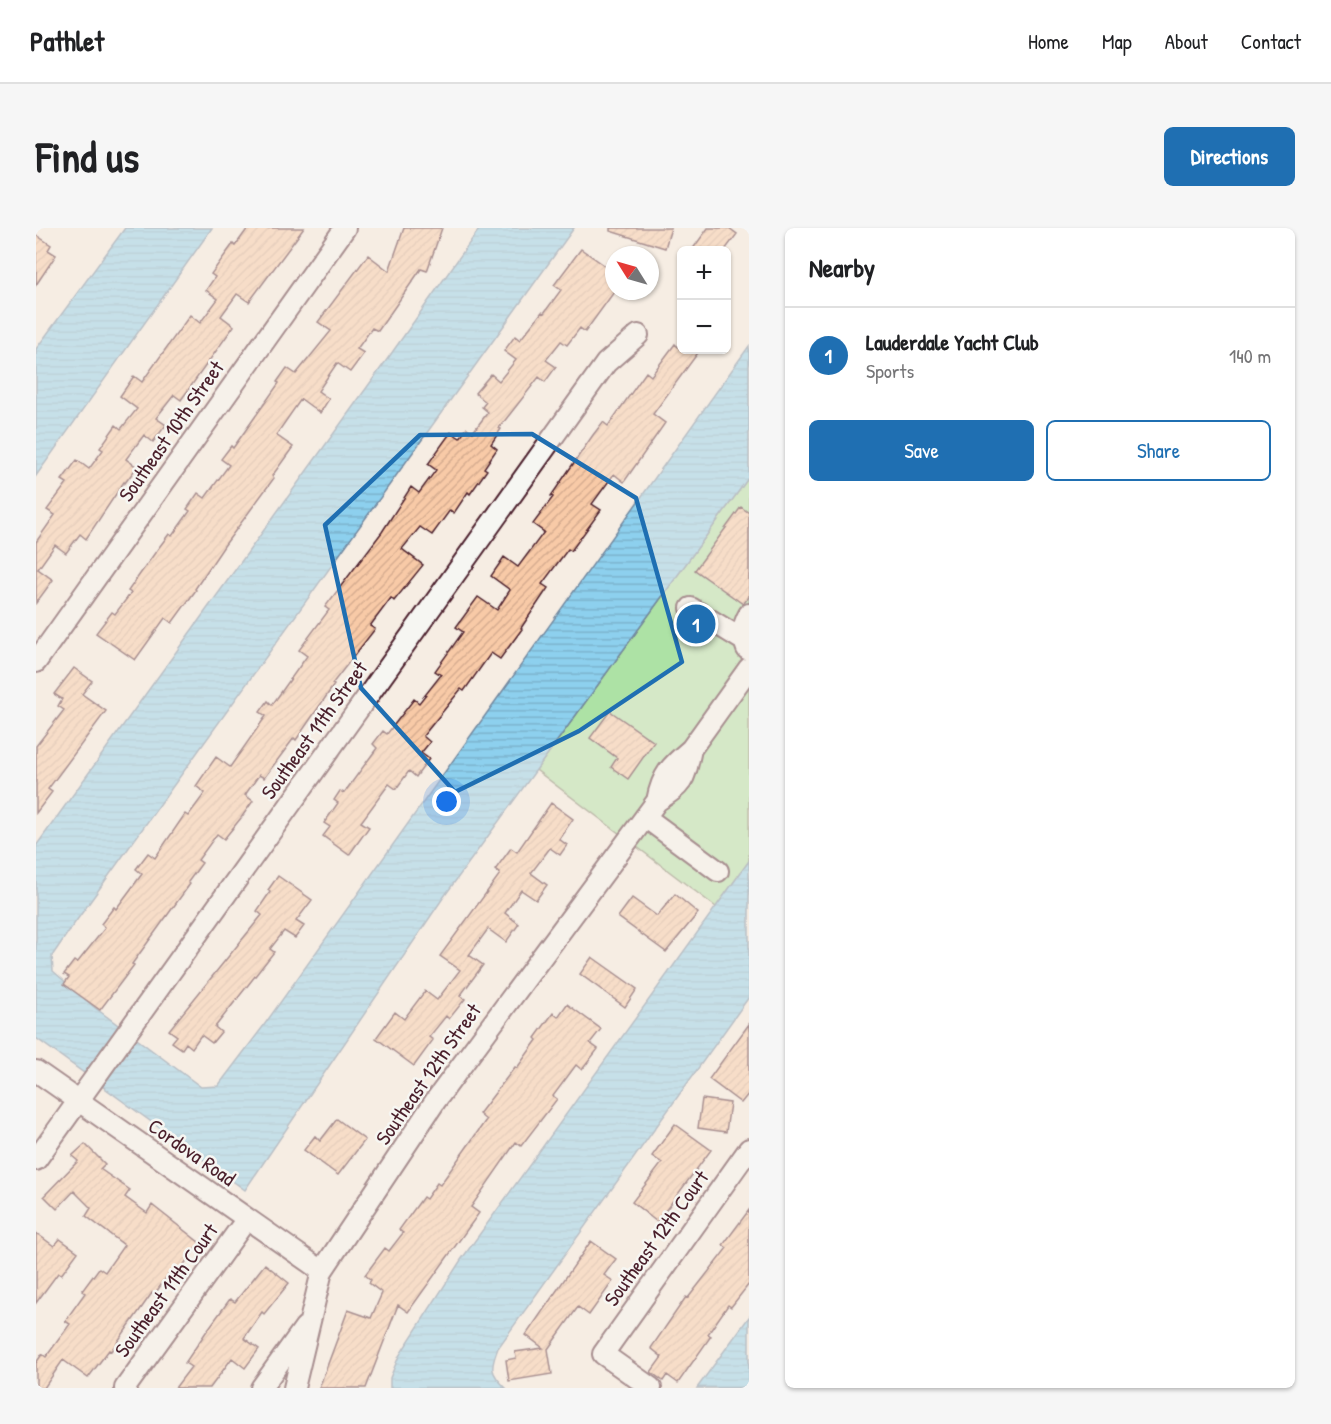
<!DOCTYPE html>
<html lang="en">
<head>
<meta charset="utf-8">
<style>
	body { margin:0; font-family:"Patrick Hand",sans-serif; background:#f6f6f6; color:#202124 }
	.controls { position:absolute; right:18px; top:18px; display:grid; overflow:hidden; border-radius:9px; box-shadow:0 2px 4px #0004 }
	.controls button { width:54px; height:54px; display:grid; place-items:center; padding:0; border:0; border-bottom:2px solid #e0e0e0; background:#fff; color:#202124; font:30px sans-serif }
	.compass { position:absolute; left:569px; top:18px; width:54px; height:54px; border-radius:50%; background:#fff; box-shadow:0 2px 4px #0004; rotate:307deg }
	.you { position:absolute; left:411px; top:574px; width:21px; height:21px; margin:-15px; border:4px solid #fff; border-radius:50%; background:#1a73e8; box-shadow:0 0 0 9px #1a73e833 }
	.badge { display:grid; place-items:center; width:39px; height:39px; border-radius:50%; background:#1f6fb2; color:#fff; font-size:20px; font-weight:700 }
	.pin { position:absolute; translate:-50% -50%; border:3px solid #fff; box-shadow:0 2px 6px #0006 }
	.list { margin:0; padding:0; list-style:none }
	h2 { display:flex; justify-content:space-between; align-items:center; height:78px; margin:0; padding:0 24px; font-size:26px }
	h2 small { font-size:20px; font-weight:400; color:#757577 }
	.list li { display:grid; grid-template-columns:39px 1fr auto; gap:18px; align-items:center; box-sizing:border-box; height:96px; padding:0 24px; border-top:2px solid #e0e0e0 }
	.list b { display:block; font-size:22px; white-space:nowrap }
	.list p { margin:0; font-size:20px; white-space:nowrap; color:#757577 }
	.list em { font-size:20px; font-style:normal; color:#757577 }
	.actions { display:flex; gap:12px; padding:18px 24px }
	.actions a { flex:1; padding:14px 0; border:2px solid #1f6fb2; border-radius:9px; text-align:center; font-size:21px; color:#1f6fb2 }
	.actions .main { background:#1f6fb2; color:#fff }
	.map { position:relative; flex:none; width:713px; height:1160px; overflow:hidden; border-radius:9px }
	header { display:flex; align-items:center; gap:36px; box-sizing:border-box; height:84px; padding:0 30px; background:#fff; border-bottom:2px solid #e0e0e0 }
	header strong { font-size:28px }
	nav { display:flex; gap:33px; margin-inline-start:auto; font-size:21px }
	.intro { display:flex; align-items:center; justify-content:space-between; box-sizing:border-box; height:144px; padding:0 36px }
	h1 { margin:0; font-size:42px }
	.button { padding:15px 27px; border-radius:9px; background:#1f6fb2; color:#fff; font-size:21px; font-weight:700 }
	main { display:flex; gap:36px; padding:0 36px }
	aside { flex:1; background:#fff; border-radius:9px; box-shadow:0 2px 4px #0004 }
	.map>svg:first-child { display:block }
</style>
</head>
<body>
<header>
<strong>Pathlet</strong>
<nav><a>Home</a><a>Map</a><a>About</a><a>Contact</a></nav>
</header>
<div class="intro"><h1>Find us</h1><a class="button">Directions</a></div>
<main>
<div class="map">
<svg width="713" height="1160" viewBox="0 0 713 1160">
	<defs>
		<pattern id="water-rules" width="6" height="5" patternUnits="userSpaceOnUse" patternTransform="scale(1.5)"><rect width="6" height="5" fill="#8dd0ee"/><path d="M0 2.5h6" fill="none" stroke="#7bb2cc"/></pattern>
		<pattern id="building-hatch" width="6" height="6" patternUnits="userSpaceOnUse" patternTransform="scale(1.5)"><rect width="6" height="6" fill="#f8caa7"/><path d="M-1 1l2-2M0 6l6-6M5 7l2-2" fill="none" stroke="#d6ad90"/></pattern>
	</defs>
	<rect width="100%" height="100%" fill="#f6ede3"/>
	<filter id="ink" filterUnits="userSpaceOnUse"><feTurbulence type="fractalNoise" baseFrequency=".0167" numOctaves="2"/><feDisplacementMap in="SourceGraphic" scale="12" xChannelSelector="R" yChannelSelector="G"/><feConvolveMatrix kernelMatrix="1 2 1 2 8 2 1 2 1" color-interpolation-filters="sRGB"/></filter>
	<g filter="url(#ink)">
		<path fill="#ade2a5" stroke="#7c8068" stroke-width="1.5" d="M713 249V633L680 679 500 542Z"/>
		<path fill="url(#water-rules)" stroke="#7289a0" stroke-width="1.5" d="M89 0H176L0 248V121Z
			M444 0H538L33 703 16 728 17 743 58 779 165 859 182 858 226 800 713 118V249L407 670 209 962 0 810V618L355 126Z
			M713 633V769L462 1120C454 1140 454 1145 470 1160H354V1150L363 1128 425 1032Z
			M713 1089V1160H661Z"/>
		<path fill="url(#building-hatch)" stroke="#4a1f2b" stroke-width="1.5" d="M212 0H268L213 74 201 66 185 88 198 98 145 172 138 167 120 190 130 197 117 214 108 207 90 231 101 239 89 255 88 254 50 311 44 306 30 325 19 317 2 341 17 352 0 375V314L19 287 11 282 31 255 26 252 41 232 53 241 67 222 64 220 80 197 85 201 101 181 84 168 98 148 106 154 154 87 164 95 182 71 170 62 179 49 175 46 197 16 199 18Z
			M368 0H406L391 43 385 41 342 103 336 100 321 121 328 125 314 144 301 135 282 163 293 171 284 185 265 171 240 207 257 219 236 248 238 250 188 318 159 361 160 362 136 395 129 390 99 432 60 405 76 384 79 386 95 365 92 363 121 322 133 306 136 308 154 283 151 281 162 265 169 270 193 237 185 231 195 218 197 220 243 155 241 154 251 140 260 146 295 103 282 94 332 27 353 43Z
			M574 0H635L629 20 574 3Z
			M672 0H693L701 6 689 22H656Z
			M0 7 15 17 12 22 20 27 0 57Z
			M545 21 578 44V64L549 104 544 100 531 117 525 113 510 132 520 139 509 154 503 149 463 200 465 201 455 216 461 221 448 240 451 242 434 266 432 264 418 285 414 282 396 307 384 299 366 321 387 337 358 373 355 370 334 398 339 401 296 456 298 457 260 512 258 510 228 550 223 547 209 567 217 573 205 590 188 611 181 606 162 632 166 635 152 654 154 656 96 736 98 737 64 782 28 756 33 749 28 746 38 733 41 735 69 700 65 696 78 679 80 681 106 646 100 641 112 625 119 630 149 586 152 588 169 565 160 558 180 529 194 539 230 488 224 484 232 473 236 477 271 428 263 422 293 382 289 379 346 304 375 259 383 265 400 242 392 236 415 204 424 210 431 200 437 204 452 184 446 179 450 174 439 165 455 146 463 153 480 132 468 123 479 108 484 112 506 84 508 85 525 62 518 57Z
			M639 116 645 122H664L617 186 629 195 588 254 578 246 556 276 565 282 535 323 532 321 506 356 512 360 485 400 486 401 464 431 455 425 428 463 425 461 387 508 394 514 385 525 393 531 380 549 373 543 360 561 353 556 325 594 333 599 313 627 287 608 294 599 288 595 302 575 298 572 304 563 308 565 341 520 337 516 347 503 351 506 378 471 383 475 405 447 399 443 427 404 420 399 442 369 461 382 474 362 455 348 468 329 482 339 508 304 497 296 517 269 515 268 557 207 567 194 572 198 610 144 615 148Z
			M705 279 713 285V369L707 376 659 342Z
			M38 440 56 453 46 466 70 483 12 561 16 564 0 585V518L28 482 22 478 26 471 18 466Z
			M574 483 618 514 592 551 575 539 581 530 554 510Z
			M515 575 537 591 523 611 531 617 524 627 514 620 495 645 511 657 500 672 485 662 469 685 483 696 470 714 452 701 433 727 447 737 424 768 429 771 413 791 410 788 393 809 397 812 378 838 340 810 359 784 368 791 389 763 401 772 424 742 404 728 464 646 459 642 475 620 481 624Z
			M242 648 276 672 260 693 268 698 259 710 248 703 234 721 238 724 179 799 185 804 176 815 165 807 156 820 150 815 146 821 136 814 141 808 133 802 226 687 221 683 234 664 232 662Z
			M639 666 662 685 630 724 582 689 596 670 621 688Z
			M556 729 601 761 589 779 544 746Z
			M531 776 565 801 554 815 562 821 546 842 540 837 517 868 521 871 485 918 480 914 435 979 443 985 372 1084 362 1077 330 1160H283L312 1082 335 1090 346 1065 333 1055 335 1052 329 1047 349 1020 353 1023 367 1005 363 1002 387 969 390 971 401 955 404 957 450 892 443 886 479 839 481 840 501 812 499 810 517 785 522 789Z
			M713 796V865L705 875 673 851Z
			M666 871 694 875 690 904 662 900Z
			M301 891 329 912 302 947 268 922 279 908 284 913Z
			M639 896 675 922 621 994 596 974 626 935 616 928Z
			M49 916 69 936 64 941 94 962 89 969 111 985 116 977 164 1015 137 1051 132 1047 118 1067 116 1065 75 1123 73 1122 52 1150 27 1132 8 1160H0V1135L6 1126 10 1129 34 1096 29 1093 49 1065 46 1063 63 1040 69 1044 88 1017 50 988 55 980 38 963 21 981 8 968 42 933 36 928Z
			M713 982V1056L695 1079 692 1077 672 1106 675 1108 642 1155 631 1147 627 1153 615 1144 626 1129 615 1120 650 1069 652 1070 691 1020 687 1017Z
			M0 1005 18 1018 24 1011 42 1024 25 1047 22 1045 0 1075Z
			M555 1013 580 1031 568 1047 577 1053 553 1087 542 1079 512 1121 516 1146 473 1153 470 1132 480 1130 479 1124 507 1120 490 1107Z
			M229 1036 253 1055 228 1086 226 1084 208 1110 223 1121 209 1140 196 1130 174 1160H139L155 1139 149 1135 170 1104 194 1071 199 1074Z"/>
		<g fill="none" stroke-linecap="round" stroke-linejoin="round">
			<defs>
				<path id="minor" d="M655 380 707 412
					M711 421C706 408 706 398 713 386
					M0 434 309 0
					M655 521 713 440
					M609 589 682 643
					M0 843 286 1043
					M0 932 570 135 602 107
					M89 1160 210 992
					M225 1160 269 1099
					M258 1160 286 1043 400 872 621 573C649 555 648 553 655 521 635 538 626 546 621 573
					M615 1160 567 1126 713 921"/>
			</defs>
			<use href="#minor" stroke="#4a1f2b" stroke-width="24"/>
			<use href="#minor" stroke="#f6f6f2" stroke-width="20"/>
		</g>
	</g>
	<path d="M0 0H713V1160H0ZM496 206 600 270 646 434 543 503 419 564 325 460 289 297 384 207Z" fill="#f6ede3" fill-opacity=".55" fill-rule="evenodd"/>
	<path fill="none" stroke="#1f6fb2" stroke-width="4.5" stroke-linejoin="round" d="M496 206 600 270 646 434 543 503 419 564 325 460 289 297 384 207Z"/>
	<g text-anchor="middle" dominant-baseline="central" stroke-width="5" stroke-linejoin="round" paint-order="stroke">
		<g font-size="21" fill="#4a1f2b" stroke="#f6f6f2">
			<text transform="translate(135 203) rotate(-55)">Southeast 10th Street</text>
			<text transform="translate(278 502) rotate(-54)">Southeast 11th Street</text>
			<text transform="translate(392 846) rotate(-55)">Southeast 12th Street</text>
			<text transform="translate(156 924) rotate(35)">Cordova Road</text>
			<text transform="translate(620 1010) rotate(-54)">Southeast 12th Court</text>
			<text transform="translate(130 1062) rotate(-54)">Southeast 11th Court</text>
		</g>
	</g>
</svg>
<div class="controls">
<button>+</button>
<button>−</button>
</div>
<svg class="compass" viewBox="-18 -18 36 36"><path d="M0-13l5 13h-10z" fill="#e53935"/><path d="M0 13l5-13h-10z" fill="#757577"/></svg>
<div class="you"></div>
<div class="pin badge" style="left:660px;top:396px">1</div>
</div>
<aside>
<h2>Nearby<small></small></h2>
<ul class="list">
<li><span class="badge">1</span><div><b>Lauderdale Yacht Club</b><p>Sports</p></div><em>140 m</em></li>
</ul>
<div class="actions"><a class="main">Save</a><a>Share</a></div>
</aside>
</main>
</body>
</html>
